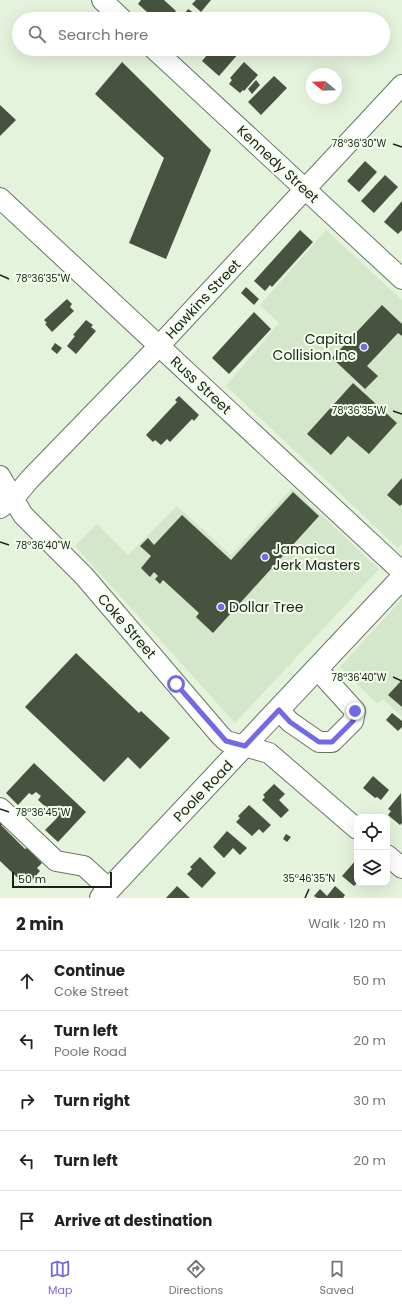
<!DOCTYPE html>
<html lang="en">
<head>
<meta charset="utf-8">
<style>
	body { margin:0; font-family:Poppins,sans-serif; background:#f2f2f2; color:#222 }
	.controls { position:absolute; right:12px; bottom:12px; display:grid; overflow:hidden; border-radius:8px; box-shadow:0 4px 16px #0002 }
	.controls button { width:36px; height:36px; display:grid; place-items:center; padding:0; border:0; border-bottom:1px solid #e0e0e0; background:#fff; color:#222; font:20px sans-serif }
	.compass { position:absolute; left:306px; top:68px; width:36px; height:36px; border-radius:50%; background:#fff; box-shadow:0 4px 16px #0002; rotate:289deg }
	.scale { position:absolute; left:12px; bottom:10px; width:100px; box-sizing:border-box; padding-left:4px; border:2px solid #1c2119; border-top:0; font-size:11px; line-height:14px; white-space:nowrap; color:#1c2119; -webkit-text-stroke:3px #f4ffed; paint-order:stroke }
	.stop { position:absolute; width:12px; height:12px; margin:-9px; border:3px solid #726ae4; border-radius:50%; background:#fff }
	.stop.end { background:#726ae4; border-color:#fff; box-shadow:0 1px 4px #0008 }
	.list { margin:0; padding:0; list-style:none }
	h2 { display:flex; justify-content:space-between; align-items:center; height:52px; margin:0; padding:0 16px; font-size:17px }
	h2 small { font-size:13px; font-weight:400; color:#767676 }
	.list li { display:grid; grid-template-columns:26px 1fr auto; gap:12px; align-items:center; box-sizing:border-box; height:60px; padding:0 16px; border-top:1px solid #e0e0e0 }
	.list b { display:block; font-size:15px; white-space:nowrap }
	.list p { margin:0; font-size:13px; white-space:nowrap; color:#767676 }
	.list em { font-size:13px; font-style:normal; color:#767676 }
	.icon { flex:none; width:22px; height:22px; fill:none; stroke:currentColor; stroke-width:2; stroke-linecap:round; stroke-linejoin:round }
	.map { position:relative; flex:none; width:402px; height:898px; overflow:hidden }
	.search { position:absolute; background:#fff; box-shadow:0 4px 16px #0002; left:12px; right:12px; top:12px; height:44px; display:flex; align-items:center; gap:10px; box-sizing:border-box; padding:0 14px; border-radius:22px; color:#767676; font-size:15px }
	.sheet { height:352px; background:#fff }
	nav { display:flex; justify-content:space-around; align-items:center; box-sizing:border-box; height:56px; border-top:1px solid #e0e0e0; background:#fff; font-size:11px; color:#767676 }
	nav a { display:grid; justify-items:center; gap:2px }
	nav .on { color:#726ae4 }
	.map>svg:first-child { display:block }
</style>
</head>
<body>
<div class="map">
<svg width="402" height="898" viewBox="0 0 402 898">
	<rect width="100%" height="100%" fill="#e5f3dc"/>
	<path fill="#d5e7ca" d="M326 230 402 300V544L398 548 226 386 279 323 260 305Z
		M291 489 295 490 379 569 235 723 75 546 97 524 128 555 177 506 231 555Z
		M402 599V717L383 699 377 704 340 667Z"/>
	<path fill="#47523f" d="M141 0H164L176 11 168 19H164L162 17 160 19H155L138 4Z
		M196 0H211L201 12 192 4Z
		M188 9 194 13 190 19H178L175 17 178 13 183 16Z
		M212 49H234L239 53 219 76 202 61Z
		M122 62 211 150 166 259 129 243 164 158 95 94Z
		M244 62 258 75 244 91 243 90 240 93 229 84 232 80 230 78Z
		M274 76 287 88 261 115 248 102Z
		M256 80 260 85 252 94 248 89Z
		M0 105 16 120 0 136Z
		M365 161 377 172 359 192 347 181Z
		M385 175 398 187 374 213 361 201Z
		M402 201V230L398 234 384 222Z
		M300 230 313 242 272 287 270 285 265 291 254 281Z
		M246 287 259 299 254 305 241 293Z
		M67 299 72 304 70 307 74 311 52 332 45 324 47 323 44 320Z
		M382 305 402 324V336L398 333 367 366 378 376 365 389 332 358Z
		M254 312 271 329 229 374 212 358Z
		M86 320 93 325 91 327 96 331 76 354 67 346 75 336 73 335Z
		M55 343 62 348 57 354 51 349Z
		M353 383 397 423 369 454 348 436 331 455 307 434Z
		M179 396 199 415 194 421 192 419 170 442 167 439 161 445 155 440 153 442 146 435 177 402 175 400Z
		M402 478V504L400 506 387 495Z
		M293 492 319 516 213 633 196 617 199 613 163 580 160 584 155 579 158 576 154 572 150 577 141 568 151 556 140 546 148 538 154 545 182 515 231 560Z
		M76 653 139 713 141 711 170 738 140 769 128 757 104 782 25 707Z
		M402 680V707L388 695Z
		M392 713 402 721V727L398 731 386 720Z
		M34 763 86 812 58 842 45 830 57 818 53 815 57 811 54 808 50 811 38 800 41 796 36 792 32 795 29 793 18 805 6 793Z
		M373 776 389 790 381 800 377 797 375 798 363 788Z
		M274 784 285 794 279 800 289 810 281 818 262 800 265 797 263 795Z
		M401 793 402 823 400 825 388 815 391 811 388 809Z
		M249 805 271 825 263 833 259 829 252 836 236 822 240 818 238 816Z
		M0 821 3 824 1 825 25 849 27 848 42 863 37 868 40 871 32 880 29 877 23 883 0 861Z
		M227 831 247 848 240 855 233 848 224 858 213 847Z
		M286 834 291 837 287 842 283 839Z
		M200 857 216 873 202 888 187 874 192 869 190 867Z
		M357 859V883L354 886 342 876Z
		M177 886 190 898H166Z
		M335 886 345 895 343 898H317L314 896 320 889 327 896Z"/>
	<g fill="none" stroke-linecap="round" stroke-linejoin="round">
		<defs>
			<path id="minor" d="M102 0 122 19
				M154 49 402 279
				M0 198 402 572
				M0 476 23 515 84 576 220 735 226 741 269 753 357 829
				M0 508 14 498 30 479 159 346 402 85
				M279 710 290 722 319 742H332L353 721 355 711 317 669
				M0 808 56 861 84 866 109 889
				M387 855 402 868"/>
			<path id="major" d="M101 898 402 578"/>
		</defs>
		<use href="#minor" stroke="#697562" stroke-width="22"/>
		<use href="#major" stroke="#697562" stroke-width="24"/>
		<use href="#minor" stroke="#fff" stroke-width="20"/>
		<use href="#major" stroke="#fff" stroke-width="22"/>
	</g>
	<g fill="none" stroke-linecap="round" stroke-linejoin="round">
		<path stroke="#726ae4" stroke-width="5" d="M176 684 226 741 245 746 279 710 290 722 319 742H332L353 721 355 711"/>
	</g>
	<path fill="none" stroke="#1c2119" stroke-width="1.5" d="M393 144 402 147M0 275 9 279M393 411 402 414M0 542 9 545M393 677 402 681M0 809 9 812M305 898 309 889"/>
	<g fill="#726ae4" stroke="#f4ffed" stroke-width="1.5">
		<circle cx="364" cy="347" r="4"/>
		<circle cx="265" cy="557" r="4"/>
		<circle cx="221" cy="607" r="4"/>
	</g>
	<g text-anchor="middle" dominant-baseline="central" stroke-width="4" stroke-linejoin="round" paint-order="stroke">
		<g font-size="14" fill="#1c2119" stroke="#f4ffed">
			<text transform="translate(278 164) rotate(43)">Kennedy Street</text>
			<text transform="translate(203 299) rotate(-47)">Hawkins Street</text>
			<text transform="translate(201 385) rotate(43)">Russ Street</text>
			<text transform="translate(127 626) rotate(49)">Coke Street</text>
			<text transform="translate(203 791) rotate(-46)">Poole Road</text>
		</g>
		<g font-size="14" fill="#1c2119" stroke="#f4ffed" text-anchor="start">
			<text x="356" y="339" text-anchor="end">Capital<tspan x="356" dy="16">Collision Inc</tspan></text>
			<text x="273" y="549">Jamaica<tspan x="273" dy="16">Jerk Masters</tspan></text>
			<text x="229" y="607">Dollar Tree</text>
		</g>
	</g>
	<g font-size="10" text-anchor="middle" fill="#1c2119" stroke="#f4ffed" stroke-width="4" stroke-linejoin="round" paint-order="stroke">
		<text x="359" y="147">78°36'30"W</text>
		<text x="43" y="282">78°36'35"W</text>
		<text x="359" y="414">78°36'35"W</text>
		<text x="43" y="549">78°36'40"W</text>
		<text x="359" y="681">78°36'40"W</text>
		<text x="43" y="816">78°36'45"W</text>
		<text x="309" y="882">35°46'35"N</text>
	</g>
</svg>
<div class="controls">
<button><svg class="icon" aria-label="locate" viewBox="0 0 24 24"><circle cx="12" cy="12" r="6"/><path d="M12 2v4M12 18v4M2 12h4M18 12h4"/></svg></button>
<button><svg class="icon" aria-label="layers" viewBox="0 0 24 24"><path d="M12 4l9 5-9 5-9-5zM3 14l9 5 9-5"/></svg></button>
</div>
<svg class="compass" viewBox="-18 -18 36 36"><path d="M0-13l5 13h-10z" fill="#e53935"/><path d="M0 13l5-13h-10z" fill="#767676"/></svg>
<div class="scale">50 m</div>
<div class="stop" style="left:176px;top:684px"></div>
<div class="stop end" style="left:355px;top:711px"></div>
<div class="search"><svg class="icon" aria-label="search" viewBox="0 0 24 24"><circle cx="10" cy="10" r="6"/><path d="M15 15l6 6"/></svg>Search here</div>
</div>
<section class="sheet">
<h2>2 min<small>Walk · 120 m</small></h2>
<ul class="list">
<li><svg class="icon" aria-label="ahead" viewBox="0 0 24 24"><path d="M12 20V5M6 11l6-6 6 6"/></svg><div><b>Continue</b><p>Coke Street</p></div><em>50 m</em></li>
<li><svg class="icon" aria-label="left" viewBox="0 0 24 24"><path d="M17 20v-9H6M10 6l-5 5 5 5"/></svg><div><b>Turn left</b><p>Poole Road</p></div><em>20 m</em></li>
<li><svg class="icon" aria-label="right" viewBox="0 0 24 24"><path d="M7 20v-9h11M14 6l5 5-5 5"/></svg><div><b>Turn right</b></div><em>30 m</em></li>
<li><svg class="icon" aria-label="left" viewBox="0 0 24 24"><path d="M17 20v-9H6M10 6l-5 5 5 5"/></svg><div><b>Turn left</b></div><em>20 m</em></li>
<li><svg class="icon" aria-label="arrive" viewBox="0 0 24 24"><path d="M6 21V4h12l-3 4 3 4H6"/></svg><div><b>Arrive at destination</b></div></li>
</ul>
</section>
<nav>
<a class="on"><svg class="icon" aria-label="map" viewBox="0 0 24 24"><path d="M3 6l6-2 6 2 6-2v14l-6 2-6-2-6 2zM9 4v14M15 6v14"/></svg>Map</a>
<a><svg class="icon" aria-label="directions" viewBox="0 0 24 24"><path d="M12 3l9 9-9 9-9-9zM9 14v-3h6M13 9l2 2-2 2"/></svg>Directions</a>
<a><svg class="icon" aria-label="saved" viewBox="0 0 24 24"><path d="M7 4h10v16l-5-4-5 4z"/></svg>Saved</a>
</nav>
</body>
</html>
